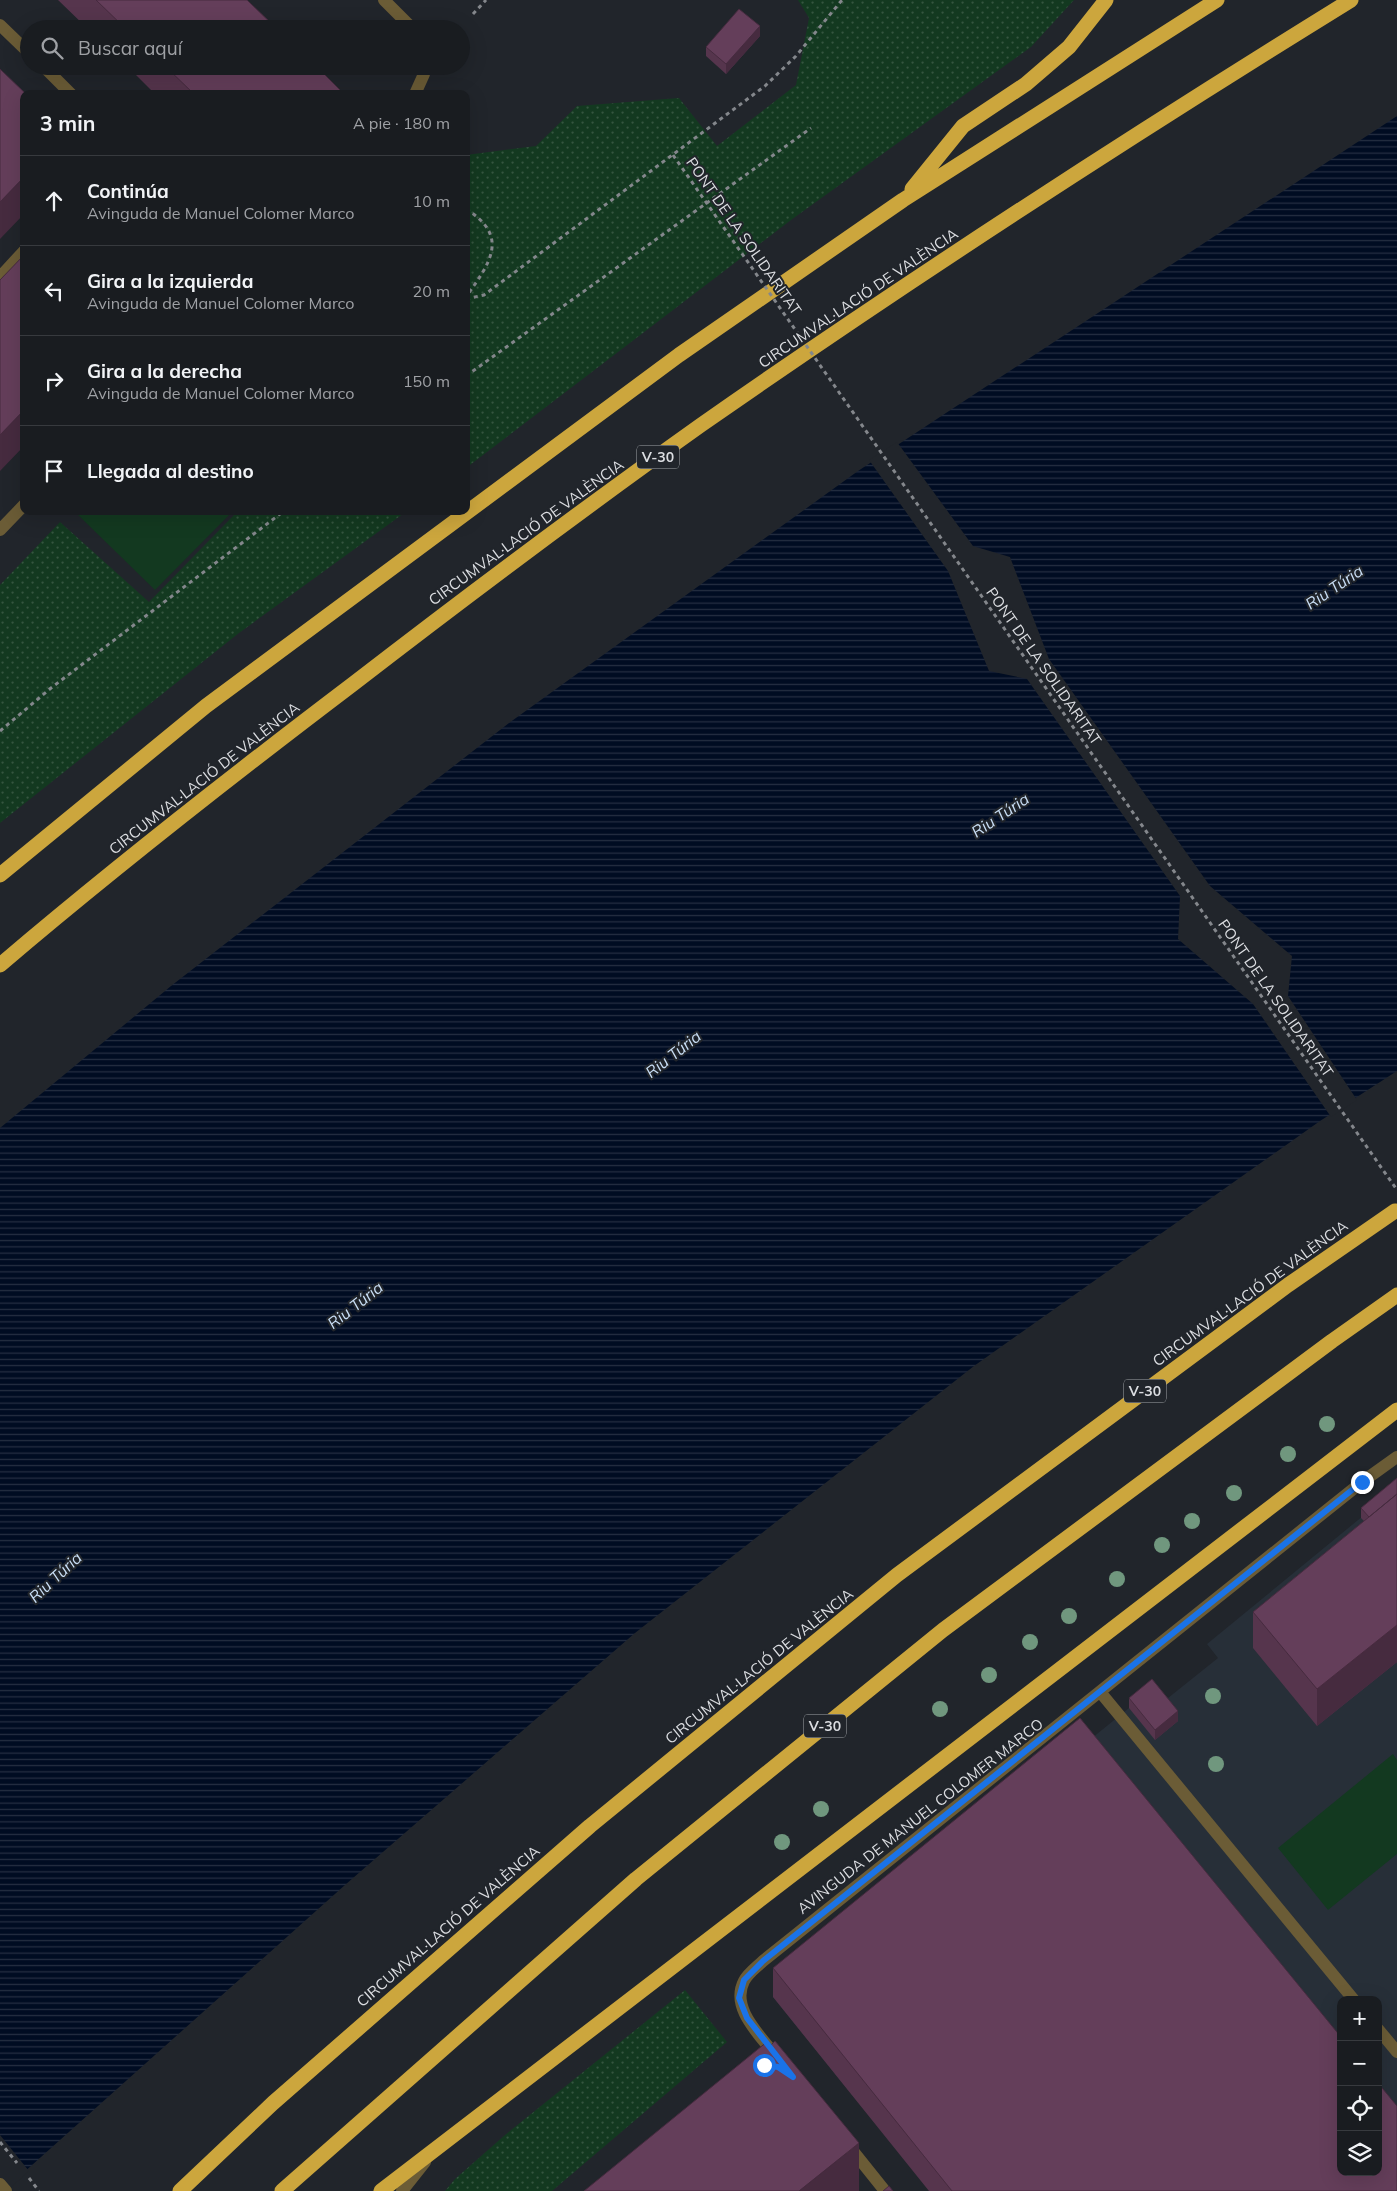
<!DOCTYPE html>
<html lang="es">
<head>
<meta charset="utf-8">
<style>
	body { margin:0; font-family:Mulish,sans-serif; background:#26292d; color:#f1f3f6 }
	.controls { position:absolute; right:15px; bottom:15px; display:grid; overflow:hidden; border-radius:10px; box-shadow:0 5px 20px #0002 }
	.controls button { width:45px; height:45px; display:grid; place-items:center; padding:0; border:0; border-bottom:1px solid #373a3e; background:#191c20; color:#f1f3f6; font:25px sans-serif }
	.stop { position:absolute; width:15px; height:15px; margin:-11px; border:4px solid #1a73e8; border-radius:50%; background:#fff }
	.stop.end { background:#1a73e8; border-color:#fff; box-shadow:0 1px 5px #0008 }
	.list { margin:0; padding:0; list-style:none }
	h2 { display:flex; justify-content:space-between; align-items:center; height:65px; margin:0; padding:0 20px; font-size:21px }
	h2 small { font-size:16px; font-weight:400; color:#9fa1a5 }
	.list li { display:grid; grid-template-columns:32px 1fr auto; gap:15px; align-items:center; box-sizing:border-box; height:90px; padding:0 20px; border-top:1px solid #373a3e }
	.list b { display:block; font-size:19px; white-space:nowrap }
	.list p { margin:0; font-size:16px; white-space:nowrap; color:#9fa1a5 }
	.list em { font-size:16px; font-style:normal; color:#9fa1a5 }
	.icon { flex:none; width:28px; height:28px; fill:none; stroke:currentColor; stroke-width:2; stroke-linecap:round; stroke-linejoin:round }
	.map { position:relative; flex:none; width:1397px; height:2191px; overflow:hidden }
	.search { position:absolute; background:#191c20; box-shadow:0 5px 20px #0002; left:20px; top:20px; width:450px; height:55px; display:flex; align-items:center; gap:12px; box-sizing:border-box; padding:0 18px; border-radius:28px; color:#9fa1a5; font-size:19px }
	.panel { position:absolute; background:#191c20; box-shadow:0 5px 20px #0002; left:20px; top:90px; width:450px; height:425px; border-radius:10px }
	.map>svg:first-child { display:block }
</style>
</head>
<body>
<div class="map">
<svg width="1397" height="2191" viewBox="0 0 1397 2191">
	<defs>
		<pattern id="green-dots" width="8" height="8" patternUnits="userSpaceOnUse" patternTransform="scale(1.25)"><rect width="8" height="8" fill="#133920"/><path d="M2 2h.1M6 6h.1" fill="none" stroke="#355540" stroke-width="1.8" stroke-linecap="round"/></pattern>
		<pattern id="water-rules" width="6" height="5" patternUnits="userSpaceOnUse" patternTransform="scale(1.25)"><rect width="6" height="5" fill="#000c22"/><path d="M0 2.5h6" fill="none" stroke="#252f42"/></pattern>
	</defs>
	<rect width="100%" height="100%" fill="#21252b"/>
	<path fill="#272f38" fill-rule="evenodd" d="M1397 1488V2191H930L773 1997 1129 1708 1163 1702 1218 1658 1207 1644ZM1341 2000H1378V2172H1341Z"/>
	<path fill="url(#green-dots)" d="M798 0H1074L1031 47 791 220 466 468V155L536 146 577 106 679 98 717 146 796 85 809 18Z
		M238 511H407L239 633 0 823V585L60 522 149 602Z
		M685 1990 727 2042 552 2191H445L455 2179 505 2135Z"/>
	<path fill="#133920" d="M74 511H233L155 590Z
		M1393 1754 1397 1760V1854L1328 1910 1278 1848Z"/>
	<path fill="url(#water-rules)" d="M1397 116V1071L1320 1121 974 1366 635 1633 345 1885 3 2191H0V1128L171 986 509 723 858 471Z"/>
	<path fill="#21252b" d="M897 442 973 546 1010 557 1049 659 1210 886 1292 956 1288 996 1357 1100 1331 1117 1253 1004 1178 939 1180 896 1027 679 989 671 948 571 869 460Z
		M0 2135 29 2171 7 2191H0Z"/>
	<g fill="none" stroke-linecap="round" stroke-linejoin="round">
		<path stroke="#84878c" stroke-width="3" stroke-dasharray="4 4" stroke-linecap="butt" d="M473 14 486 0
			M466 209C511 237 489 264 466 297
			M466 299 484 295 765 86 796 56 842 0
			M466 376 811 128
			M0 731 51 688 284 511
			M0 2142 17 2163
			M29 2178 39 2191"/>
		<path stroke="#6b5c36" stroke-width="12" d="M384 0 413 29
			M0 25 29 53
			M43 66 71 94
			M415 94 424 74 423 66
			M0 277 24 251
			M0 530 24 505
			M1101 1693 1354 2000
			M1378 2029 1397 2052
			M775 2055C760 2035 730 2008 744 1981 748 1973 757 1967 763 1961L1362 1482 1397 1457
			M849 2146 885 2191
			M0 2184 6 2191
			M402 2191 425 2162"/>
		<path stroke="#cca63d" stroke-width="15" d="M912 189 963 126 1026 84 1069 47 1106 0
			M0 875 206 706 679 355 903 200 1217 0
			M0 965C114 868 233 775 353 684 467 596 583 509 701 425 913 277 1131 136 1351 0
			M180 2191 273 2103 590 1826 897 1575 1288 1285 1395 1211
			M282 2191 636 1879 943 1630 1332 1341 1397 1295
			M381 2191 1397 1410"/>
		<path stroke="#84878c" stroke-width="3" stroke-dasharray="4 4" stroke-linecap="butt" d="M673 155 1397 1190"/>
	</g>
	<g fill="#70977e">
		<circle cx="1327" cy="1424" r="8"/>
		<circle cx="1288" cy="1454" r="8"/>
		<circle cx="1234" cy="1493" r="8"/>
		<circle cx="1192" cy="1521" r="8"/>
		<circle cx="1162" cy="1545" r="8"/>
		<circle cx="1117" cy="1579" r="8"/>
		<circle cx="1069" cy="1616" r="8"/>
		<circle cx="1030" cy="1642" r="8"/>
		<circle cx="989" cy="1675" r="8"/>
		<circle cx="1213" cy="1696" r="8"/>
		<circle cx="940" cy="1709" r="8"/>
		<circle cx="1216" cy="1764" r="8"/>
		<circle cx="821" cy="1809" r="8"/>
		<circle cx="782" cy="1842" r="8"/>
	</g>
	<path fill="#56354d" d="M58 0H247L277 29H88Z
		M760 36 726 74 706 56V47Z
		M127 66H316L342 94H155Z
		M1397 1478V1662L1317 1726 1253 1648V1612L1364 1521 1361 1518V1508Z
		M1129 1698 1178 1721 1155 1740 1129 1708Z
		M773 1968 1397 2191H929L773 1997Z"/>
	<path fill="#462b3f" d="M760 26V36L726 74V64Z
		M24 177V214L0 239V202Z
		M24 410V446L0 471V435Z
		M1397 1625V1662L1317 1726V1689Z
		M1178 1711V1721L1155 1740V1730Z
		M859 2143V2191H799Z"/>
	<path fill="#643e5a" stroke="#462b3f" d="M96 0H247L277 29H126Z
		M739 9 760 26 726 64 706 47Z
		M165 66H316L342 92 340 94H194Z
		M0 69 26 94H24V177L0 202Z
		M24 255V410L0 435V280Z
		M1397 1478V1494L1369 1517 1361 1508Z
		M1397 1494V1625L1317 1689 1253 1612Z
		M1152 1679 1178 1711 1155 1730 1129 1698Z
		M1080 1718 1341 2037V2172H1378V2083L1397 2106V2191H952L773 1968Z
		M768 2041 771 2045 775 2041 859 2143 799 2191H584Z
		M889 2186 893 2191H883Z"/>
	<g fill="none" stroke-linecap="round" stroke-linejoin="round">
		<path stroke="#1a73e8" stroke-width="6" d="M764 2065 778 2067 793 2077 747 2018 739 1998 744 1980 763 1961 1362 1482"/>
	</g>
	<g text-anchor="middle" dominant-baseline="central" stroke-width="4" stroke-linejoin="round" paint-order="stroke">
		<g fill="#21252b" stroke="#a3a6aa" stroke-width="1">
			<rect x="637" y="445.5" width="42" height="23" rx="4"/>
			<rect x="1124" y="1379.5" width="42" height="23" rx="4"/>
			<rect x="804" y="1714.5" width="42" height="23" rx="4"/>
		</g>
		<g font-size="14" font-weight="bold" fill="#dbdde1">
			<text x="658" y="457">V-30</text>
			<text x="1145" y="1391">V-30</text>
			<text x="825" y="1726">V-30</text>
		</g>
		<g font-size="15" fill="#dbdde1" stroke="#21252b">
			<text transform="translate(744 236) rotate(55)">PONT DE LA SOLIDARITAT</text>
			<text transform="translate(858 298) rotate(-34)">CIRCUMVAL·LACIÓ DE VALÈNCIA</text>
			<text transform="translate(526 532) rotate(-36)">CIRCUMVAL·LACIÓ DE VALÈNCIA</text>
			<text transform="translate(1044 666) rotate(55)">PONT DE LA SOLIDARITAT</text>
			<text transform="translate(204 778) rotate(-38)">CIRCUMVAL·LACIÓ DE VALÈNCIA</text>
			<text transform="translate(1276 998) rotate(55)">PONT DE LA SOLIDARITAT</text>
			<text transform="translate(1250 1293) rotate(-36)">CIRCUMVAL·LACIÓ DE VALÈNCIA</text>
			<text transform="translate(759 1666) rotate(-39)">CIRCUMVAL·LACIÓ DE VALÈNCIA</text>
			<text transform="translate(920 1816) rotate(-38)">AVINGUDA DE MANUEL COLOMER MARCO</text>
			<text transform="translate(448 1926) rotate(-41)">CIRCUMVAL·LACIÓ DE VALÈNCIA</text>
		</g>
		<g font-size="16" font-style="italic" fill="#c9def5" stroke="#21252b">
			<text transform="translate(1334 587) rotate(-34)">Riu Túria</text>
			<text transform="translate(1000 815) rotate(-34)">Riu Túria</text>
			<text transform="translate(673 1054) rotate(-38)">Riu Túria</text>
			<text transform="translate(355 1305) rotate(-38)">Riu Túria</text>
			<text transform="translate(55 1577) rotate(-43)">Riu Túria</text>
		</g>
	</g>
</svg>
<div class="controls">
<button>+</button>
<button>−</button>
<button><svg class="icon" aria-label="locate" viewBox="0 0 24 24"><circle cx="12" cy="12" r="6"/><path d="M12 2v4M12 18v4M2 12h4M18 12h4"/></svg></button>
<button><svg class="icon" aria-label="layers" viewBox="0 0 24 24"><path d="M12 4l9 5-9 5-9-5zM3 14l9 5 9-5"/></svg></button>
</div>
<div class="stop" style="left:764px;top:2065px"></div>
<div class="stop end" style="left:1362px;top:1482px"></div>
<div class="search"><svg class="icon" aria-label="search" viewBox="0 0 24 24"><circle cx="10" cy="10" r="6"/><path d="M15 15l6 6"/></svg>Buscar aquí</div>
<section class="panel">
<h2>3 min<small>A pie · 180 m</small></h2>
<ul class="list">
<li><svg class="icon" aria-label="ahead" viewBox="0 0 24 24"><path d="M12 20V5M6 11l6-6 6 6"/></svg><div><b>Continúa</b><p>Avinguda de Manuel Colomer Marco</p></div><em>10 m</em></li>
<li><svg class="icon" aria-label="left" viewBox="0 0 24 24"><path d="M17 20v-9H6M10 6l-5 5 5 5"/></svg><div><b>Gira a la izquierda</b><p>Avinguda de Manuel Colomer Marco</p></div><em>20 m</em></li>
<li><svg class="icon" aria-label="right" viewBox="0 0 24 24"><path d="M7 20v-9h11M14 6l5 5-5 5"/></svg><div><b>Gira a la derecha</b><p>Avinguda de Manuel Colomer Marco</p></div><em>150 m</em></li>
<li><svg class="icon" aria-label="arrive" viewBox="0 0 24 24"><path d="M6 21V4h12l-3 4 3 4H6"/></svg><div><b>Llegada al destino</b></div></li>
</ul>
</section>
</div>
</body>
</html>
